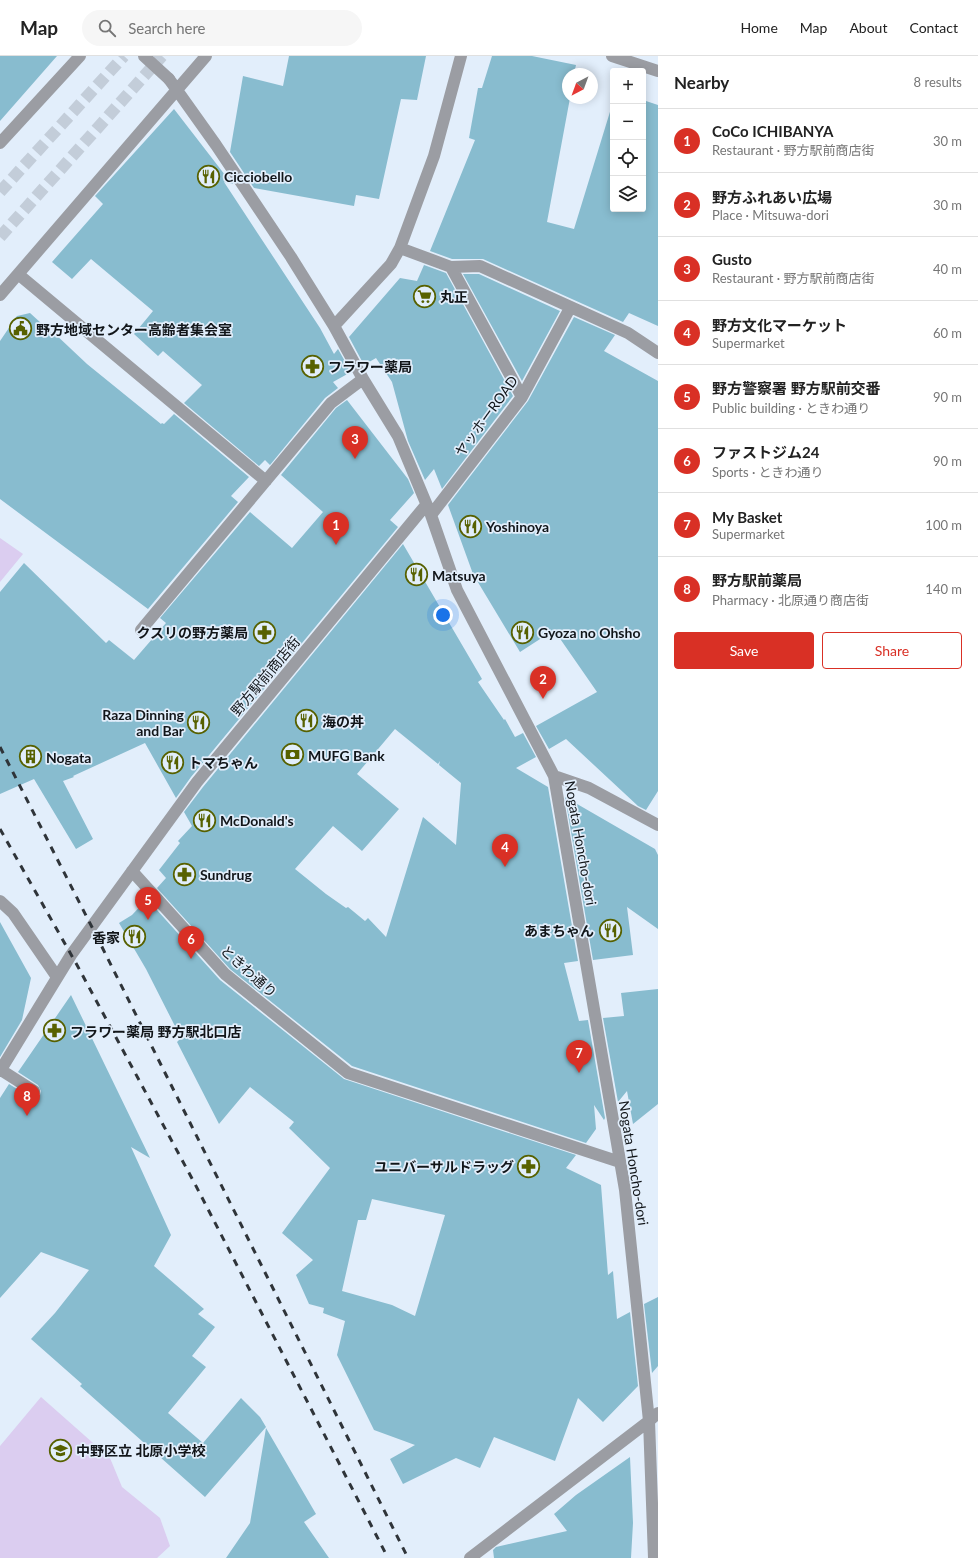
<!DOCTYPE html>
<html lang="en">
<head>
<meta charset="utf-8">
<style>
	body { margin:0; font-family:Lato,"Noto Sans JP",sans-serif; background:#f6f6f6; color:#222 }
	.controls { position:absolute; right:12px; top:12px; display:grid; overflow:hidden; border-radius:4px; box-shadow:0 2px 10px #0003 }
	.controls button { width:36px; height:36px; display:grid; place-items:center; padding:0; border:0; border-bottom:1px solid #e0e0e0; background:#fff; color:#222; font:20px sans-serif }
	.compass { position:absolute; left:562px; top:12px; width:36px; height:36px; border-radius:50%; background:#fff; box-shadow:0 2px 10px #0003; rotate:221deg }
	.you { position:absolute; left:443px; top:559px; width:14px; height:14px; margin:-10px; border:3px solid #fff; border-radius:50%; background:#1a73e8; box-shadow:0 0 0 6px #1a73e833 }
	.badge { display:grid; place-items:center; width:26px; height:26px; border-radius:50%; background:#d93025; color:#fff; font-size:13px; font-weight:700 }
	.pin { position:absolute; translate:-50% -33px; filter:drop-shadow(0 1px 2px #0008) }
	.pin::after { content:''; position:absolute; top:21px; width:14px; height:12px; background:inherit; clip-path:polygon(0 0,100% 0,50% 100%) }
	.list { margin:0; padding:0; list-style:none }
	h2 { display:flex; justify-content:space-between; align-items:center; height:52px; margin:0; padding:0 16px; font-size:17px }
	h2 small { font-size:13px; font-weight:400; color:#767676 }
	.list li { display:grid; grid-template-columns:26px 1fr auto; gap:12px; align-items:center; box-sizing:border-box; height:64px; padding:0 16px; border-top:1px solid #e0e0e0 }
	.list b { display:block; font-size:15px; white-space:nowrap }
	.list p { margin:0; font-size:13px; white-space:nowrap; color:#767676 }
	.list em { font-size:13px; font-style:normal; color:#767676 }
	.actions { display:flex; gap:8px; padding:12px 16px }
	.actions a { flex:1; padding:9px 0; border:1px solid #d93025; border-radius:4px; text-align:center; font-size:14px; color:#d93025 }
	.actions .main { background:#d93025; color:#fff }
	.icon { flex:none; width:22px; height:22px; fill:none; stroke:currentColor; stroke-width:2; stroke-linecap:round; stroke-linejoin:round }
	.map { position:relative; flex:none; width:658px; height:1502px; overflow:hidden }
	header { display:flex; align-items:center; gap:24px; box-sizing:border-box; height:56px; padding:0 20px; background:#fff; border-bottom:1px solid #e0e0e0 }
	header strong { font-size:19px }
	nav { display:flex; gap:22px; margin-inline-start:auto; font-size:14px }
	.search { width:280px; height:36px; background:#f6f6f6; display:flex; align-items:center; gap:10px; box-sizing:border-box; padding:0 14px; border-radius:22px; color:#767676; font-size:15px }
	main { display:flex }
	aside { flex:1; background:#fff }
	.map>svg:first-child { display:block }
</style>
</head>
<body>
<header>
<strong>Map</strong>
<div class="search"><svg class="icon" aria-label="search" viewBox="0 0 24 24"><circle cx="10" cy="10" r="6"/><path d="M15 15l6 6"/></svg>Search here</div>
<nav><a>Home</a><a>Map</a><a>About</a><a>Contact</a></nav>
</header>
<main>
<div class="map">
<svg width="658" height="1502" viewBox="0 0 658 1502">
	<rect width="100%" height="100%" fill="#e2eefb"/>
	<path fill="#dbcdf0" d="M0 482 23 498 0 526Z
		M41 1341 110 1402 122 1431 160 1462 170 1490 157 1502H0V1390Z"/>
	<path fill="#88bccf" fill-rule="evenodd" d="M0 0H57L0 65Z
		M289 0H426L417 44 401 43 379 143 356 139 354 150 254 132 230 96 243 20 283 30Z
		M492 0H532L576 9 574 18H568V42H570L547 166 574 173 613 46V153H643V44L658 49V270L629 257 623 266 483 203H452L430 195 475 84 469 82 478 32H482Z
		M174 53 225 119 226 117 233 128 224 126 320 272 334 298 338 293 351 316 333 326 338 332 325 342 270 409 265 404 259 410 184 347 202 329 163 295 158 300 134 278 153 255 91 203 72 223 52 206 103 148 95 140Z
		M424 209 446 217 513 340 442 433 434 413 425 424 408 385 392 326 376 302 364 309 349 281 400 222 417 225Z
		M463 218H479L560 255 522 325Z
		M30 257 52 277 53 276 87 308 161 368 162 367 164 368 174 358 249 421 231 440 238 446 148 553 0 443V285L17 260Z
		M574 261 615 279 604 295 658 325V735L646 754 638 750 566 683 549 693 536 670 597 636 554 574 520 596 473 518 448 449 528 345Z
		M347 344 408 423 414 437 390 464 398 471 191 721 176 742 145 687 73 720 74 721 63 725 93 783 76 793 34 723 0 738V536L24 507 106 587 109 584 134 604 166 567 160 562 250 456 292 492 323 456 281 419 336 352Z
		M403 488 482 623 478 626 504 664 505 663 515 681 523 677 536 701 516 712 548 731 578 905 564 907 579 965 588 964 605 1062 604 1064 594 1049 596 1073 586 1087 352 1010 230 913 157 832 166 822 159 814 180 787 178 785 192 770 184 756 203 731ZM395 673 438 708 440 705 439 709 461 727 456 789 423 761 386 881 368 862 365 865 348 851 346 852 326 838 295 813 333 770 362 795 399 753 357 718Z
		M565 741 655 793 658 799V873L627 851 633 899 593 904Z
		M147 843 220 924 344 1023 576 1099 566 1112 601 1129 608 1219 613 1215 617 1263 630 1256 638 1330 603 1366 578 1342 555 1405 494 1381 480 1412 456 1402 403 1428 390 1403 415 1389 374 1374 337 1299 345 1265 323 1257 324 1252 309 1248 296 1219 313 1204 282 1177 330 1112 289 1072 294 1066 250 1031 219 1068 177 986 181 982 146 913 119 867 132 859ZM372 1143 445 1159 415 1260 392 1249 342 1235 358 1164H366Z
		M0 866 31 922 22 964 0 1001Z
		M658 933V1048L633 1068 627 1035 618 1046 603 962 624 960 621 937Z
		M71 939 150 1102 131 1091 171 1179 154 1210 204 1253 198 1258 215 1271 192 1300 206 1311 168 1357 203 1387 241 1342 260 1361 266 1371 205 1441 80 1330 82 1328 31 1283 55 1257 89 1214 41 1196 0 1242V1042L9 1028 30 1041 34 1042 40 1039 41 1035 38 1029 18 1016Z
		M658 1241V1310L652 1317 644 1248Z
		M266 1372 316 1458 304 1466 329 1502H226L250 1467Z
		M630 1401 633 1467 631 1502H494L493 1494 496 1491 567 1475 554 1458 576 1439Z"/>
	<g fill="none" stroke-linecap="round" stroke-linejoin="round">
		<path stroke="#c3cdd9" stroke-width="12" stroke-dasharray="12 6" stroke-linecap="butt" d="M0 136 124 0
			M0 181 162 0"/>
		<path stroke="#9b9da3" stroke-width="12" d="M612 0 658 15
			M169 23 216 89 291 201 334 270 363 323 398 380 431 459 457 534 554 720 625 1134 649 1365 654 1502
			M0 87 80 0
			M400 192 451 211 480 210 628 277 658 297
			M451 211 522 341
			M18 218 266 425
			M0 239 206 0
			M334 270 391 208 400 192 434 100 461 0
			M431 459 522 341 570 252
			M141 574 331 347 363 323
			M554 720 589 732 658 769
			M132 815 225 918 348 1017 620 1106
			M0 845 13 857 57 921
			M1 1014 34 1035
			M0 1015 71 899 197 726 426 449
			M470 1502 649 1365 658 1357"/>
		<path stroke="#2f3439" stroke-width="3" stroke-dasharray="7 7" stroke-linecap="butt" d="M0 691 97 881 408 1502
			M0 773 77 909 195 1128 388 1502"/>
		<path stroke="#9b9da3" stroke-width="12" d="M144 0 169 23"/>
	</g>
	<defs>
		<symbol id="restaurant-ring" viewBox="-11 -11 22 22"><circle r="9.5" fill="#e2eefb" stroke="#576100" stroke-width="1.5"/><path d="M-5-6h1v4h1v-4h1v4h1v-4h1v5L-1.5 .5V6h-2V.5L-5-1ZM5-6V6H3V1.5H1.5Q1.5-4 5-6Z" fill="#576100"/></symbol>
		<symbol id="supermarket-ring" viewBox="-11 -11 22 22"><circle r="9.5" fill="#e2eefb" stroke="#576100" stroke-width="1.5"/><path d="M-6-5.5h2.5l.6 2H6L4.5 2H-2.5L-4.4-4H-6ZM-1.5 3.2a1.3 1.3 0 1 0 .1 0ZM3 3.2a1.3 1.3 0 1 0 .1 0Z" fill="#576100"/></symbol>
		<symbol id="civic-ring" viewBox="-11 -11 22 22"><circle r="9.5" fill="#e2eefb" stroke="#576100" stroke-width="1.5"/><path d="M-.6-6.5H3V-4.5H.6V-3L4-1V1h2V6H-6V1h2V-1L-.6-3ZM-1.2 2.5V6h2.4V2.5Z" fill="#576100"/></symbol>
		<symbol id="pharmacy-ring" viewBox="-11 -11 22 22"><circle r="9.5" fill="#e2eefb" stroke="#576100" stroke-width="1.5"/><path d="M-2-6h4v4h4v4h-4v4h-4v-4h-4v-4h4Z" fill="#576100"/></symbol>
		<symbol id="bank-ring" viewBox="-11 -11 22 22"><circle r="9.5" fill="#e2eefb" stroke="#576100" stroke-width="1.5"/><path d="M-6-4H6V4H-6ZM0-2.3a2.3 2.3 0 1 0 0 4.6a2.3 2.3 0 1 0 0-4.6Z" fill="#576100"/></symbol>
		<symbol id="building-ring" viewBox="-11 -11 22 22"><circle r="9.5" fill="#e2eefb" stroke="#576100" stroke-width="1.5"/><path d="M-4-6H4V6H1V3H-1V6H-4ZM-2.5-4.3h1.7v1.8h-1.7ZM.8-4.3h1.7v1.8H.8ZM-2.5-1h1.7V.8h-1.7ZM.8-1h1.7V.8H.8Z" fill="#576100"/></symbol>
		<symbol id="school-ring" viewBox="-11 -11 22 22"><circle r="9.5" fill="#e2eefb" stroke="#576100" stroke-width="1.5"/><path d="M0-5L7-2L0 1L-7-2ZM-4 1L0 2.5L4 1V4Q0 6-4 4Z" fill="#576100"/></symbol>
	</defs>
	<g fill-rule="evenodd">
		<use href="#restaurant-ring" x="196" y="108" width="25" height="25"/>
		<use href="#supermarket-ring" x="412" y="228" width="25" height="25"/>
		<use href="#civic-ring" x="8" y="260" width="25" height="25"/>
		<use href="#pharmacy-ring" x="300" y="298" width="25" height="25"/>
		<use href="#restaurant-ring" x="458" y="458" width="25" height="25"/>
		<use href="#restaurant-ring" x="404" y="506" width="25" height="25"/>
		<use href="#pharmacy-ring" x="252" y="564" width="25" height="25"/>
		<use href="#restaurant-ring" x="510" y="564" width="25" height="25"/>
		<use href="#restaurant-ring" x="294" y="652" width="25" height="25"/>
		<use href="#restaurant-ring" x="186" y="654" width="25" height="25"/>
		<use href="#bank-ring" x="280" y="686" width="25" height="25"/>
		<use href="#building-ring" x="18" y="688" width="25" height="25"/>
		<use href="#restaurant-ring" x="160" y="694" width="25" height="25"/>
		<use href="#restaurant-ring" x="192" y="752" width="25" height="25"/>
		<use href="#pharmacy-ring" x="172" y="806" width="25" height="25"/>
		<use href="#restaurant-ring" x="598" y="862" width="25" height="25"/>
		<use href="#restaurant-ring" x="122" y="868" width="25" height="25"/>
		<use href="#pharmacy-ring" x="42" y="962" width="25" height="25"/>
		<use href="#pharmacy-ring" x="516" y="1098" width="25" height="25"/>
		<use href="#school-ring" x="48" y="1382" width="25" height="25"/>
	</g>
	<g text-anchor="middle" dominant-baseline="central" stroke-width="3.5" stroke-linejoin="round" paint-order="stroke">
		<g font-size="14" font-weight="bold" fill="#111519" stroke="#e2eefb" text-anchor="start">
			<text x="224" y="120">Cicciobello</text>
			<text x="440" y="240">丸正</text>
			<text x="36" y="273">野方地域センター高齢者集会室</text>
			<text x="328" y="310">フラワー薬局</text>
			<text x="486" y="470">Yoshinoya</text>
			<text x="432" y="519">Matsuya</text>
			<text x="248" y="576" text-anchor="end">クスリの野方薬局</text>
			<text x="538" y="576">Gyoza no Ohsho</text>
			<text x="184" y="658" text-anchor="end">Raza Dinning<tspan x="184" dy="16">and Bar</tspan></text>
			<text x="322" y="665">海の丼</text>
			<text x="308" y="699">MUFG Bank</text>
			<text x="46" y="701">Nogata</text>
			<text x="188" y="706">トマちゃん</text>
			<text x="220" y="764">McDonald's</text>
			<text x="200" y="818">Sundrug</text>
			<text x="594" y="874" text-anchor="end">あまちゃん</text>
			<text x="120" y="881" text-anchor="end">香家</text>
			<text x="70" y="975">フラワー薬局 野方駅北口店</text>
			<text x="514" y="1110" text-anchor="end">ユニバーサルドラッグ</text>
			<text x="76" y="1394">中野区立 北原小学校</text>
		</g>
		<g font-size="14" fill="#111519" stroke="#e2eefb">
			<text transform="translate(486 360) rotate(-54)">ヤッホーROAD</text>
			<text transform="translate(265 620) rotate(-50)">野方駅前商店街</text>
			<text transform="translate(581 787) rotate(80)">Nogata Honcho-dori</text>
			<text transform="translate(249 915) rotate(42)">ときわ通り</text>
			<text transform="translate(634 1107) rotate(81)">Nogata Honcho-dori</text>
		</g>
	</g>
</svg>
<div class="controls">
<button>+</button>
<button>−</button>
<button><svg class="icon" aria-label="locate" viewBox="0 0 24 24"><circle cx="12" cy="12" r="6"/><path d="M12 2v4M12 18v4M2 12h4M18 12h4"/></svg></button>
<button><svg class="icon" aria-label="layers" viewBox="0 0 24 24"><path d="M12 4l9 5-9 5-9-5zM3 14l9 5 9-5"/></svg></button>
</div>
<svg class="compass" viewBox="-18 -18 36 36"><path d="M0-13l5 13h-10z" fill="#e53935"/><path d="M0 13l5-13h-10z" fill="#767676"/></svg>
<div class="you"></div>
<div class="pin badge" style="left:336px;top:489px">1</div>
<div class="pin badge" style="left:543px;top:643px">2</div>
<div class="pin badge" style="left:355px;top:403px">3</div>
<div class="pin badge" style="left:505px;top:811px">4</div>
<div class="pin badge" style="left:148px;top:864px">5</div>
<div class="pin badge" style="left:191px;top:903px">6</div>
<div class="pin badge" style="left:579px;top:1017px">7</div>
<div class="pin badge" style="left:27px;top:1060px">8</div>
</div>
<aside>
<h2>Nearby<small>8 results</small></h2>
<ul class="list">
<li><span class="badge">1</span><div><b>CoCo ICHIBANYA</b><p>Restaurant · 野方駅前商店街</p></div><em>30 m</em></li>
<li><span class="badge">2</span><div><b>野方ふれあい広場</b><p>Place · Mitsuwa-dori</p></div><em>30 m</em></li>
<li><span class="badge">3</span><div><b>Gusto</b><p>Restaurant · 野方駅前商店街</p></div><em>40 m</em></li>
<li><span class="badge">4</span><div><b>野方文化マーケット</b><p>Supermarket</p></div><em>60 m</em></li>
<li><span class="badge">5</span><div><b>野方警察署 野方駅前交番</b><p>Public building · ときわ通り</p></div><em>90 m</em></li>
<li><span class="badge">6</span><div><b>ファストジム24</b><p>Sports · ときわ通り</p></div><em>90 m</em></li>
<li><span class="badge">7</span><div><b>My Basket</b><p>Supermarket</p></div><em>100 m</em></li>
<li><span class="badge">8</span><div><b>野方駅前薬局</b><p>Pharmacy · 北原通り商店街</p></div><em>140 m</em></li>
</ul>
<div class="actions"><a class="main">Save</a><a>Share</a></div>
</aside>
</main>
</body>
</html>
